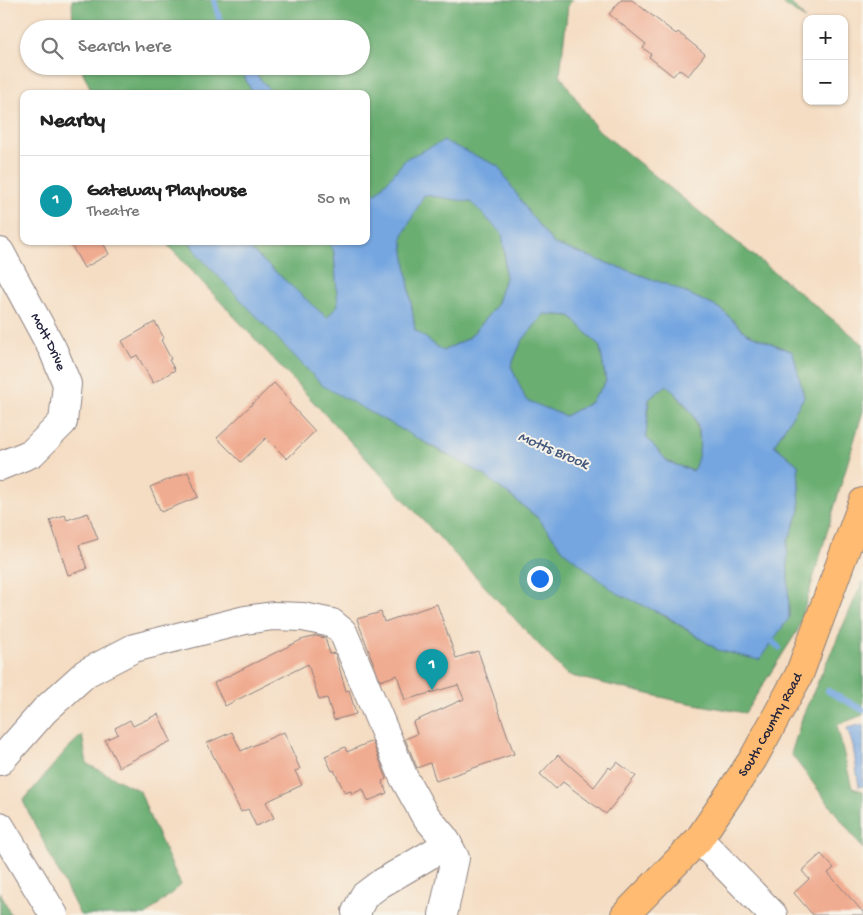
<!DOCTYPE html>
<html lang="en">
<head>
<meta charset="utf-8">
<style>
	body { margin:0; font-family:"Gochi Hand",sans-serif; background:#f6f6f6; color:#222 }
	.controls { position:absolute; right:15px; top:15px; display:grid; overflow:hidden; border-radius:10px; box-shadow:0 1px 4px #0004 }
	.controls button { width:45px; height:45px; display:grid; place-items:center; padding:0; border:0; border-bottom:1px solid #e0e0e0; background:#fff; color:#222; font:25px sans-serif }
	.you { position:absolute; left:539px; top:578px; width:18px; height:18px; margin:-12px; border:4px solid #fff; border-radius:50%; background:#1a73e8; box-shadow:0 0 0 8px #1a73e833 }
	.badge { display:grid; place-items:center; width:32px; height:32px; border-radius:50%; background:#d1495b; color:#fff; font-size:16px; font-weight:700 }
	.pin { position:absolute; translate:-50% -41px; filter:drop-shadow(0 1px 2px #0008) }
	.pin::after { content:''; position:absolute; top:26px; width:18px; height:15px; background:inherit; clip-path:polygon(0 0,100% 0,50% 100%) }
	.list { margin:0; padding:0; list-style:none }
	h2 { display:flex; justify-content:space-between; align-items:center; height:65px; margin:0; padding:0 20px; font-size:21px }
	h2 small { font-size:16px; font-weight:400; color:#767676 }
	.list li { display:grid; grid-template-columns:32px 1fr auto; gap:15px; align-items:center; box-sizing:border-box; height:90px; padding:0 20px; border-top:1px solid #e0e0e0 }
	.list b { display:block; font-size:19px; white-space:nowrap }
	.list p { margin:0; font-size:16px; white-space:nowrap; color:#767676 }
	.list em { font-size:16px; font-style:normal; color:#767676 }
	.icon { flex:none; width:28px; height:28px; fill:none; stroke:currentColor; stroke-width:2; stroke-linecap:round; stroke-linejoin:round }
	.map { position:relative; flex:none; width:863px; height:915px; overflow:hidden }
	.search { position:absolute; background:#fff; box-shadow:0 1px 4px #0004; left:20px; top:20px; width:350px; height:55px; display:flex; align-items:center; gap:12px; box-sizing:border-box; padding:0 18px; border-radius:28px; color:#767676; font-size:19px }
	.panel { position:absolute; background:#fff; box-shadow:0 1px 4px #0004; left:20px; top:90px; width:350px; height:155px; border-radius:10px }
	.map>svg:first-child { display:block }
</style>
</head>
<body>
<div class="map">
<svg width="863" height="915" viewBox="0 0 863 915">
	<rect width="100%" height="100%" fill="#f7f3e8"/>
	<filter id="ink" filterUnits="userSpaceOnUse"><feTurbulence type="fractalNoise" baseFrequency=".02" numOctaves="2"/><feDisplacementMap in="SourceGraphic" scale="10" xChannelSelector="R" yChannelSelector="G"/><feConvolveMatrix kernelMatrix="1 2 1 2 8 2 1 2 1" color-interpolation-filters="sRGB"/></filter>
	<filter id="wash" filterUnits="userSpaceOnUse"><feTurbulence type="fractalNoise" baseFrequency=".0096" numOctaves="4" result="noise"/><feDisplacementMap in="SourceGraphic" scale="20" xChannelSelector="R" yChannelSelector="G"/><feGaussianBlur stdDeviation="1.12" result="paint"/><feColorMatrix in="noise" values="0 0 0 0 0 0 0 0 0 0 0 0 0 0 0 0 0 1.4 0 .05"/><feComposite in="paint" operator="in"/></filter>
	<g filter="url(#wash)">
		<rect width="100%" height="100%" fill="#f5ddc3"/>
		<path fill="#6bae72" stroke="#466856" d="M72 0H573L568 5 560 75 596 128 863 344V411L798 630 745 713 678 701 567 675 164 241H189L199 256 430 446 484 475 537 517 564 551 718 650 789 618 787 543 800 510 798 465 774 445 804 397 793 352 746 333 721 309 671 286 554 244 529 213 407 158 377 193 366 194V94H273L249 66H361V29H73Z
			M778 0H788L805 19Z
			M80 66H239L253 94H93Z
			M423 195 471 201 502 234 505 253V278L496 306 469 338 443 351 415 331 402 237Z
			M241 241H329L334 252 338 305 327 319Z
			M544 314 571 316 600 347 606 382 590 403 565 416 526 401 511 366 522 341Z
			M667 384 694 416 700 440 699 459 693 471 668 462 646 437 649 399Z
			M863 581V715L837 725 852 788 863 791V849L791 754 803 715Z
			M82 735 87 764 140 791 149 815 181 885 146 915H80L23 801 67 749Z
			M0 892 11 915H0Z"/>
		<path fill="#74a6e0" stroke="#4b648e" fill-rule="evenodd" d="M239 66H249L273 94H253Z
			M444 141 498 166 529 213 554 244 671 286 721 309 746 333 793 352 804 397 774 445 798 465 800 510 787 543 789 618 759 660 718 650 668 617 615 592 564 551 537 517 484 475 323 386 199 256 189 241H241L327 318 338 305 334 252 329 241H366V194L377 193 407 158ZM424 195 471 202 502 234 505 253V278L496 306 469 338 443 351 415 330 402 237ZM544 314 571 316 600 347 606 382 590 403 565 416 526 400 511 366 522 341ZM667 385C676 394 686 404 693 415 703 431 701 455 693 471L668 462 646 437 649 399Z
			M863 724V786L859 787 853 746 847 728Z"/>
		<g fill="none" stroke-linecap="round" stroke-linejoin="round">
			<path stroke="#74a6e0" stroke-width="6" d="M214 0 222 29
				M768 637 779 648
				M828 691 863 710"/>
		</g>
		<g id="blocks">
			<path fill="#f0ac91" d="M621 0H632L676 34 678 32 705 54 688 76 679 69 673 76 649 57 651 54 643 48 646 44 609 14Z
				M69 241H102L109 254 84 268Z
				M155 322 164 338 161 340 171 359 169 360 175 370 153 383 137 355 132 358 122 341Z
				M274 383 291 401 289 403 315 431 287 459 266 438 241 462 217 438Z
				M188 472 198 497 161 512 150 487Z
				M88 513 98 539 79 545 87 569 68 575 50 520 65 515 67 520Z
				M437 604 456 658 478 651 514 754 436 781 430 763 417 768 405 739 417 734 413 722 464 699 458 685 405 700 397 675 380 681 357 619 381 612 384 622Z
				M316 636 325 638 330 654 335 653 346 691 349 690 356 714 334 720 327 698 319 700 308 664 225 706 214 683 301 640Z
				M158 714 171 741 119 767 105 740 118 734 115 728 130 720 133 726Z
				M232 732 241 751 284 732 300 769 295 771 302 785 266 802 274 818 256 826 248 809 241 812 207 743Z
				M372 741 387 779 382 781 387 793 368 801 363 789 352 794 351 791 345 793 334 770 332 771 325 756 345 747 347 752Z
				M558 755 594 787 609 767 611 769 617 762 636 776 606 814 563 782 556 789 540 774Z
				M821 854 834 868 828 873 863 912V915H813L794 893 809 879 802 871Z"/>
		</g>
	</g>
	<g filter="url(#ink)">
		<use href="#blocks" fill-opacity="0" stroke="#8c807f" stroke-width="1"/>
		<g fill="none" stroke-linecap="round" stroke-linejoin="round">
			<defs>
				<g id="minor">
					<path id="s1" d="M0 252 53 350 67 384 63 422 32 453 0 466"/>
					<path d="M0 761 45 710 86 673 134 648 245 620 273 616 303 617 332 623 343 632 404 778 424 814 445 839 455 858 443 915"/>
					<path d="M0 826 54 915"/>
					<path d="M699 839 773 915"/>
					<path d="M357 915 356 912 364 896 380 884 448 844"/>
				</g>
				<g id="major">
					<path id="s2" d="M625 915 699 839 753 759 799 675 863 502"/>
				</g>
			</defs>
			<use href="#minor" stroke="#8c807f" stroke-width="30"/>
			<use href="#major" stroke="#8c807f" stroke-width="30"/>
			<use href="#minor" stroke="#fff" stroke-width="28"/>
			<use href="#major" stroke="#febb71" stroke-width="28"/>
		</g>
	</g>
	<g text-anchor="middle" dominant-baseline="central" stroke-width="4" stroke-linejoin="round" paint-order="stroke">
		<g font-size="14" fill="#22223b" stroke="#f7f3e8">
			<text stroke="none"><textPath href="#s1" startOffset="102">Mott Drive</textPath></text>
			<text stroke="none"><textPath href="#s2" startOffset="241">South Country Road</textPath></text>
		</g>
		<g font-size="15" font-style="italic" fill="#43577d" stroke="#f7f3e8">
			<text transform="translate(553 451) rotate(23)">Motts Brook</text>
		</g>
	</g>
</svg>
<div class="controls">
<button>+</button>
<button>−</button>
</div>
<div class="you"></div>
<div class="pin badge" style="left:432px;top:690px;background:#0f9aa8">1</div>
<div class="search"><svg class="icon" aria-label="search" viewBox="0 0 24 24"><circle cx="10" cy="10" r="6"/><path d="M15 15l6 6"/></svg>Search here</div>
<section class="panel">
<h2>Nearby<small></small></h2>
<ul class="list">
<li><span class="badge" style="background:#0f9aa8">1</span><div><b>Gateway Playhouse</b><p>Theatre</p></div><em>50 m</em></li>
</ul>
</section>
</div>
</body>
</html>
